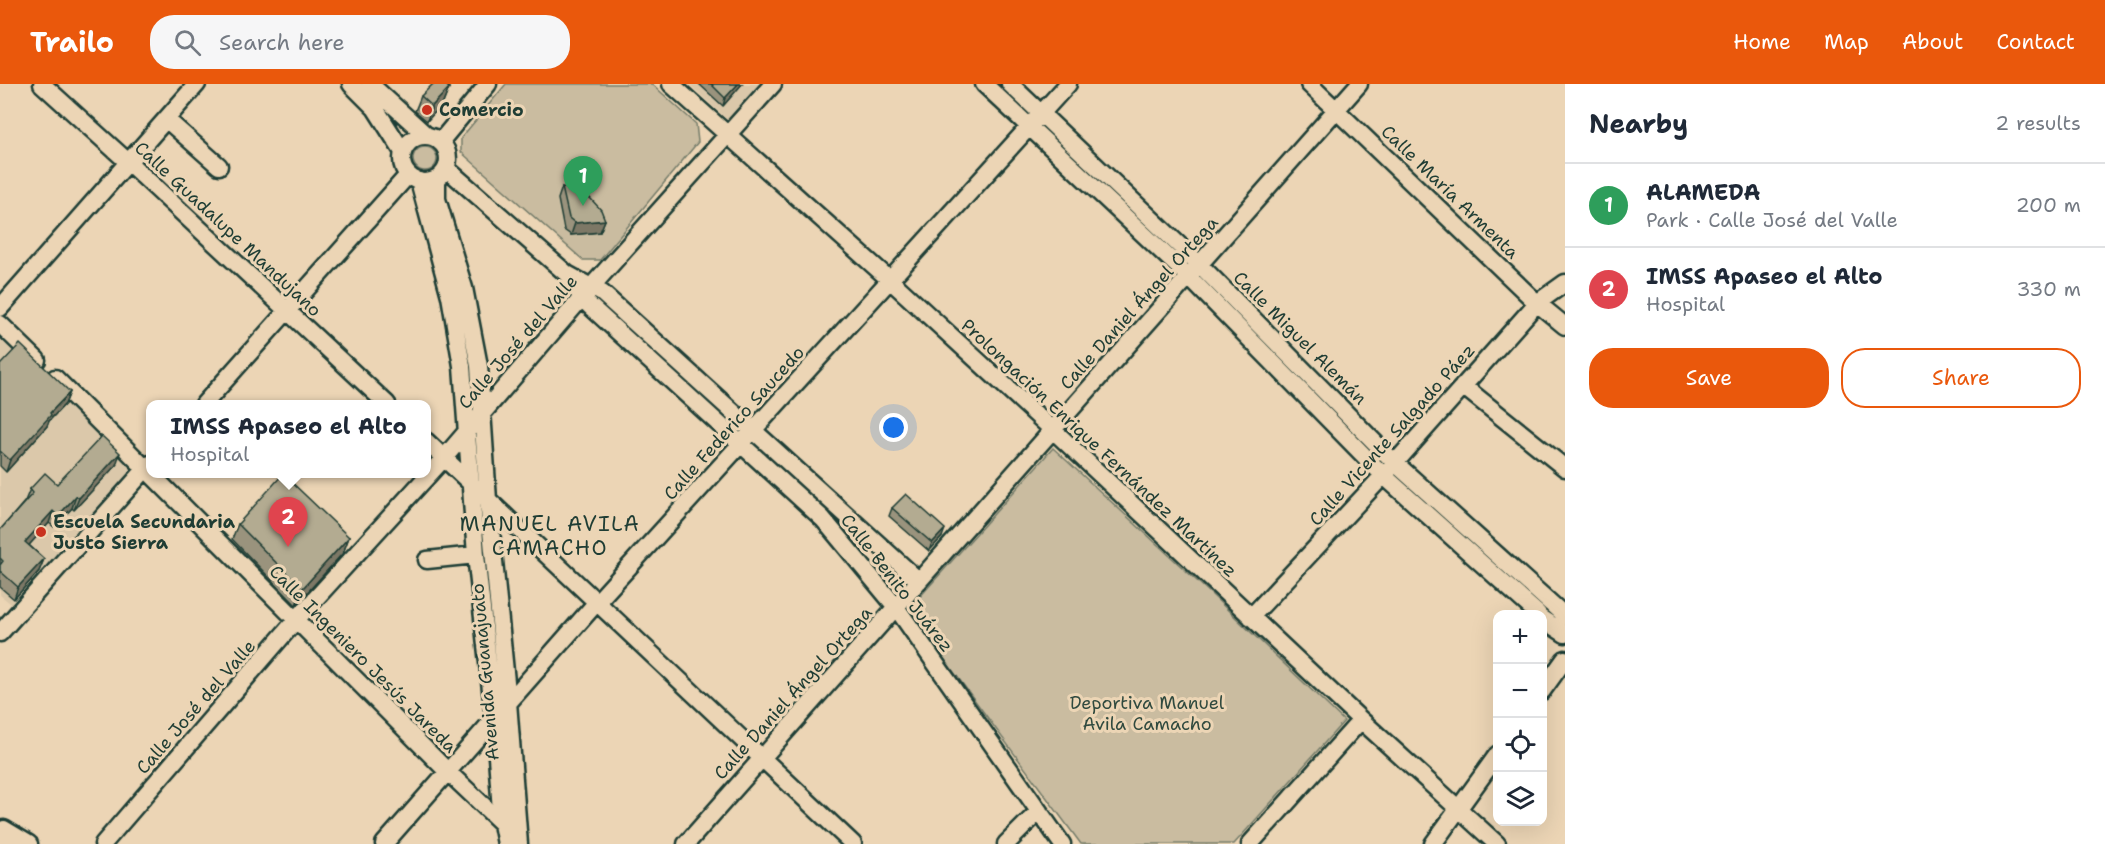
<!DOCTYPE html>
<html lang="en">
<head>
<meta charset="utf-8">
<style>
	body { margin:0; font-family:"Shantell Sans",sans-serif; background:#f6f6f7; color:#1f2937 }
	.controls { position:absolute; right:18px; bottom:18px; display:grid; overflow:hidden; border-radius:12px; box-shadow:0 6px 24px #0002 }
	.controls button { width:54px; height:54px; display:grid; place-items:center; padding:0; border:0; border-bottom:2px solid #e0e1e3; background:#fff; color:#1f2937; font:30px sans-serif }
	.you { position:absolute; left:894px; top:344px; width:21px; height:21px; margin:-15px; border:4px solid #fff; border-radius:50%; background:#1a73e8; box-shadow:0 0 0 9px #1a73e833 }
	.badge { display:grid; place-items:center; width:39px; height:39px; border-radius:50%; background:#ea580c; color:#fff; font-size:20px; font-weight:700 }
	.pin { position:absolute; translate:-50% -50px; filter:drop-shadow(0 2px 3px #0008) }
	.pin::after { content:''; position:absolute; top:32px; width:21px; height:18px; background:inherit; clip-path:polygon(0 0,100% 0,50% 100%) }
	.popup { position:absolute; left:146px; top:316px; width:285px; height:78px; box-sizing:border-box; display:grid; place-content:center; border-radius:12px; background:#fff; filter:drop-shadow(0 2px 4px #0005); font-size:20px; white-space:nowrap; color:#747a83 }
	.popup b { font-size:22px; color:#1f2937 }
	.popup::after { content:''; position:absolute; left:50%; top:100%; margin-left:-12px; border:12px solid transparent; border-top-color:#fff }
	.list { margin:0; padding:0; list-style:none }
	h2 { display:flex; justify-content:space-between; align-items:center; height:78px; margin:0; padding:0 24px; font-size:26px }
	h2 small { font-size:20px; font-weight:400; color:#747a83 }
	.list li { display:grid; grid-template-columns:39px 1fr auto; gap:18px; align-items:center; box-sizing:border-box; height:84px; padding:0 24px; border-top:2px solid #e0e1e3 }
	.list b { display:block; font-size:22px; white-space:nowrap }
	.list p { margin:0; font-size:20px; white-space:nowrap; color:#747a83 }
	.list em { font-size:20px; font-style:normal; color:#747a83 }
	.actions { display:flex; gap:12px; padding:18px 24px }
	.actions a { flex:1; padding:14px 0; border:2px solid #ea580c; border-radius:24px; text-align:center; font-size:21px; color:#ea580c }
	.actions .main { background:#ea580c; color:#fff }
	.icon { flex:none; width:33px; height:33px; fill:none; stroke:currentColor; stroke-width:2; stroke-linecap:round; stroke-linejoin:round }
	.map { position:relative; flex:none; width:1565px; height:760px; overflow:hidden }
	header { display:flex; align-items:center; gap:36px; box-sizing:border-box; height:84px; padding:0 30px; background:#ea580c; color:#fff }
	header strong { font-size:28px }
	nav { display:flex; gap:33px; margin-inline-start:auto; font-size:21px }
	.search { width:420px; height:54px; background:#f6f6f7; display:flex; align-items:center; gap:15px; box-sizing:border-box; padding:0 21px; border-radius:24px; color:#747a83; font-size:22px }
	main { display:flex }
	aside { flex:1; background:#fff }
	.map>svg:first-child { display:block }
</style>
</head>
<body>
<header>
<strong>Trailo</strong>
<div class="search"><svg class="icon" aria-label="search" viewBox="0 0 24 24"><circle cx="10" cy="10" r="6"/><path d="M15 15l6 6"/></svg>Search here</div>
<nav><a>Home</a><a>Map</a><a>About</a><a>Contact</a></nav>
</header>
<main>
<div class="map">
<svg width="1565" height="760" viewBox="0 0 1565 760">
	<rect width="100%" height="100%" fill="#ecd5b5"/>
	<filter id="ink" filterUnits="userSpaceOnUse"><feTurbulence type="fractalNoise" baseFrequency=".0167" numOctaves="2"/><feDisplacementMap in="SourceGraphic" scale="12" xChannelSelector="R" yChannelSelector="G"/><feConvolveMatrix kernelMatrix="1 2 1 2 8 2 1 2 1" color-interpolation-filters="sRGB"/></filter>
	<g filter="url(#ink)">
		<path fill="#dbc8aa" d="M689 0H762L728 36Z
			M0 250 138 385 15 523 0 511Z"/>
		<path fill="#cabca0" stroke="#747c6a" stroke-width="1.5" d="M506 0H652L696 40 698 58 600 176H583L461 68V54Z
			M413 75a12 12 0 1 1 24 0a12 12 0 1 1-24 0Z
			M1053 364 1209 508 1344 637 1234 760H1081L908 526Z"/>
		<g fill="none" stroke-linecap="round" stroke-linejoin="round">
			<defs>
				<path id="minor" d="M42 0 128 78 387 320
					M351 0 375 24 403 68
					M370 0 427 52
					M671 0 890 196 1053 346 1361 636 1497 760
					M984 0 1189 193 1383 391 1538 530
					M1010 0 1200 181 1395 379 1565 532
					M1309 0 1537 219 1565 242
					M166 35 219 82
					M402 75a23 23 0 1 1 46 0a23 23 0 1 1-46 0Z
					M440 58 488 0
					M446 84 567 190 602 209 919 497
					M437 95V115L464 204 479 282 488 416 508 618 519 760
					M419 97 450 212 462 282 476 471 494 633 502 740 506 760
					M567 190 582 214 591 223 823 435 896 523 1062 760
					M0 224 197 0
					M0 240 37 276
					M55 294 150 389
					M1463 302 1565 384
					M204 320 408 91
					M426 357 853 760
					M151 390 448 688 506 743
					M427 476 476 471
					M1251 533 1395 379 1537 219 1565 199
					M1542 535 1565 550
					M0 549 150 380
					M1542 607 1565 575
					M4 745 29 760
					M103 760 296 536 444 374 591 203 773 0
					M384 760 597 518 1068 0
					M686 760 1359 0
					M1006 760 1039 727
					M1250 760 1361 636
					M1433 760 1498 670"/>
				<path id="highway" d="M0 753 12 760"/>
			</defs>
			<use href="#minor" stroke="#1f3d34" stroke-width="21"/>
			<use href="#highway" stroke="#1f3d34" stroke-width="28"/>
			<use href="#minor" stroke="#ecd5b5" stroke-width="16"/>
			<use href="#highway" stroke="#ecd5b5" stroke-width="24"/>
		</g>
		<path fill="#9a937d" stroke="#1f3d34" stroke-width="1.5" d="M699 0H742L723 22Z
			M449 4 443 19 427 37 415 27 421 12Z
			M562 103 605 136 600 148 571 151 564 146 558 115Z
			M0 281 70 308 65 320 49 337 47 342 6 388 0 382Z
			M116 381 74 426 72 424 54 443 49 439 29 461 44 475 39 487 14 515 0 503V446L25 417 30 405 57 400Z
			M892 424 942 453 929 467 889 432Z
			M238 440 349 453 343 469 296 521 232 455Z"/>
		<path fill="#7d7866" stroke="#1f3d34" stroke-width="1.5" d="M738 0H742L723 22 725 14Z
			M449 4 443 19 427 37 432 22Z
			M605 136 600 148 571 151 575 139Z
			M70 308 65 320 49 337 47 342 6 388 10 376 50 329Z
			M120 369 116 381 74 426 79 414Z
			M76 412 72 424 54 443 58 432Z
			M53 427 49 439 21 470 25 458Z
			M945 445 942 453 929 467 932 459Z
			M349 453 343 469 296 521 302 505Z
			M44 475 39 487 14 515 18 503Z"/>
		<path fill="#b3ab91" stroke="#1f3d34" stroke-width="1.5" d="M433 0H445L449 4 432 22 421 12Z
			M711 0H738L725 14Z
			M562 103 580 106 591 115 601 126 605 136 575 139 569 134Z
			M20 260 70 308 50 329 51 331 10 376 0 367V281Z
			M102 352 120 369 79 414 76 412 58 432 53 427 25 458 44 475 18 503 0 487V481L3 477 0 474V446L33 409 30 405 45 389 57 400Z
			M283 390 349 453 302 505 238 440Z
			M906 410 945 445 932 459 892 424Z"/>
	</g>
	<g fill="#c8321e" stroke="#ecd5b5" stroke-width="2">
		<circle cx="427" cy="26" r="6"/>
		<circle cx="41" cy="448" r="6"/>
	</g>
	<g text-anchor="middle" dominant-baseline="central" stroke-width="6" stroke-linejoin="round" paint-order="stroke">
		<g font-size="18" font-weight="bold" fill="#1f3d34" stroke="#ecd5b5" text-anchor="start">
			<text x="439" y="26">Comercio</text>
			<text x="53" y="438">Escuela Secundaria<tspan x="53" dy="21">Justo Sierra</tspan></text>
		</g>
		<g font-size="18" fill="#1f3d34" stroke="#ecd5b5">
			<text transform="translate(1450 108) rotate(44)">Calle María Armenta</text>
			<text transform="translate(228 145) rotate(43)">Calle Guadalupe Mandujano</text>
			<text transform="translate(1139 219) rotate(-48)">Calle Daniel Ángel Ortega</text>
			<text transform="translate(1300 254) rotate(45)">Calle Miguel Alemán</text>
			<text transform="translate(518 258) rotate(-49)">Calle José del Valle</text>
			<text transform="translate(734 339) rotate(-48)">Calle Federico Saucedo</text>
			<text transform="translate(1392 351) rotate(-48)">Calle Vicente Salgado Páez</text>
			<text transform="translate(1099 364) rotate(43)">Prolongación Enrique Fernández Martínez</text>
			<text transform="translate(897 499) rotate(52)">Calle Benito Juárez</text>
			<text transform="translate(363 575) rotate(45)">Calle Ingeniero Jesús Jareda</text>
			<text transform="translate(485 588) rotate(-95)">Avenida Guanajuato</text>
			<text transform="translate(793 609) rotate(-48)">Calle Daniel Ángel Ortega</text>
			<text transform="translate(196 623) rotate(-49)">Calle José del Valle</text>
		</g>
		<g font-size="18" fill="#304a3f" stroke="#ecd5b5">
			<text x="1147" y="619">Deportiva Manuel<tspan x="1147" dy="21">Avila Camacho</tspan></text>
		</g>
		<g font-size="21" letter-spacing="1.5" fill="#1f3d34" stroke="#ecd5b5">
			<text x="550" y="440">MANUEL AVILA<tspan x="550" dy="24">CAMACHO</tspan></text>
		</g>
	</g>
</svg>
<div class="controls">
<button>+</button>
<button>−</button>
<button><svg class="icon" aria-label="locate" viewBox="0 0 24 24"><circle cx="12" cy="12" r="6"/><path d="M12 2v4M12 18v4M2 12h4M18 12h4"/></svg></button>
<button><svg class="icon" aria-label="layers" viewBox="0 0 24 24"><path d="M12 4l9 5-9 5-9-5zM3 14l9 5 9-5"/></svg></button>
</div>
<div class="you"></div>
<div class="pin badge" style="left:583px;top:122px;background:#2e9e5b">1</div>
<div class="pin badge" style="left:288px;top:463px;background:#e0444e">2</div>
<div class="popup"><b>IMSS Apaseo el Alto</b>Hospital</div>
</div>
<aside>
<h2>Nearby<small>2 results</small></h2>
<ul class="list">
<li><span class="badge" style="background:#2e9e5b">1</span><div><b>ALAMEDA</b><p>Park · Calle José del Valle</p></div><em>200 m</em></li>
<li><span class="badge" style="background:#e0444e">2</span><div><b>IMSS Apaseo el Alto</b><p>Hospital</p></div><em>330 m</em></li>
</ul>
<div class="actions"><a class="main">Save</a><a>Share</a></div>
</aside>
</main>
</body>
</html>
